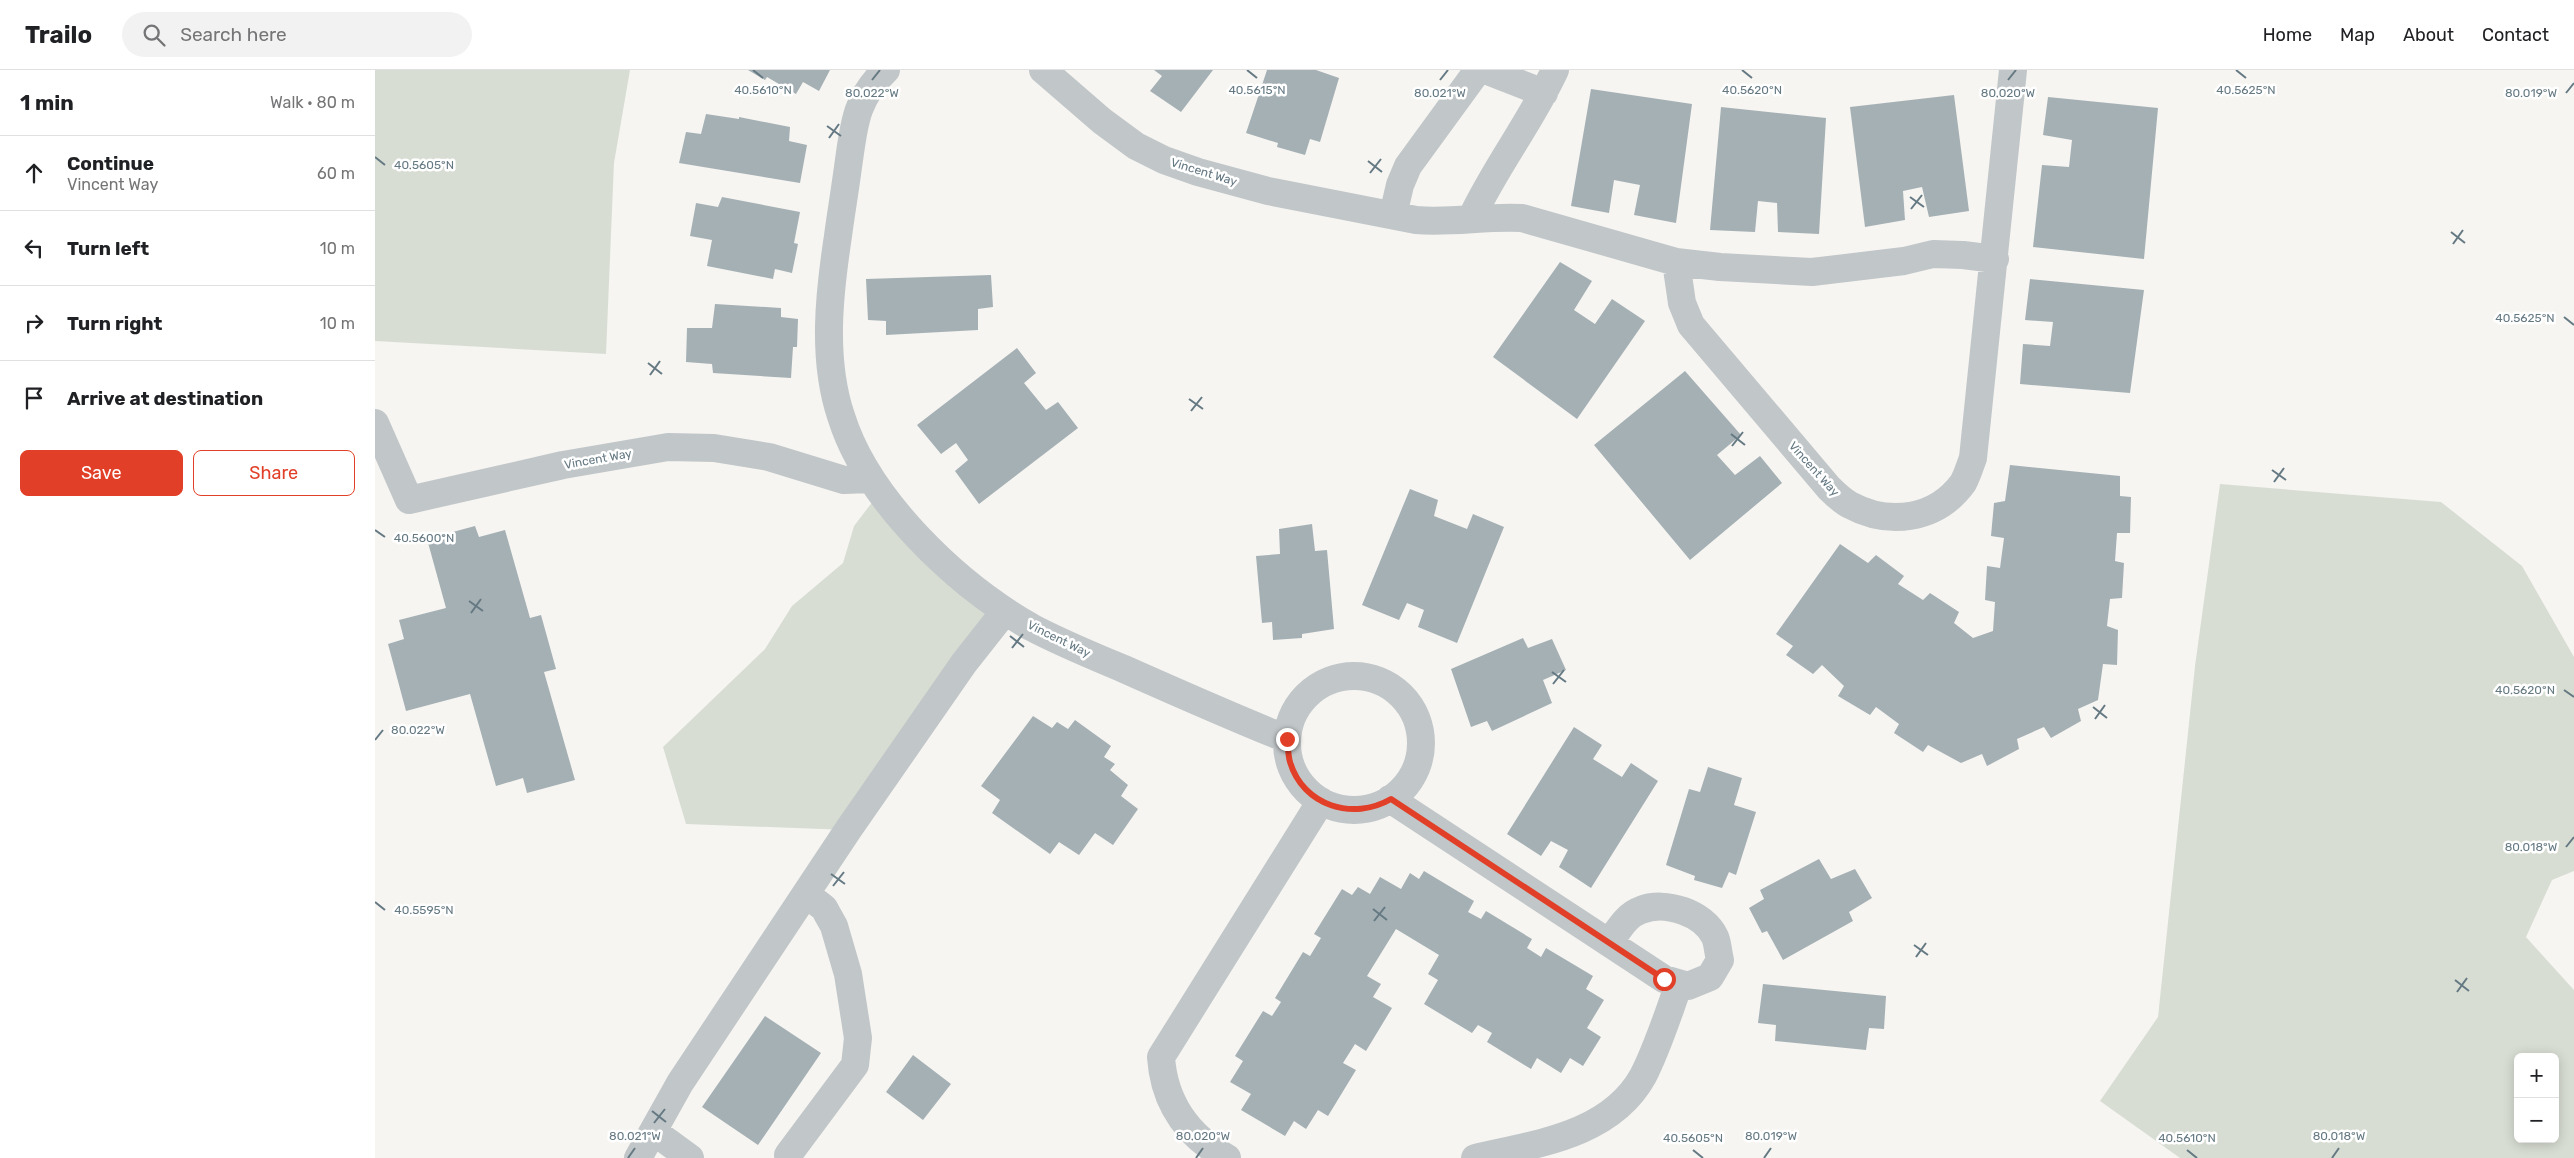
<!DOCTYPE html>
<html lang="en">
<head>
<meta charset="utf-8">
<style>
	body { margin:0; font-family:Rubik,sans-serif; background:#f2f2f2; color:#202124 }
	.controls { position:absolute; right:15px; bottom:15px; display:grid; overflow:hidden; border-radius:8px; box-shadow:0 2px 12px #0003 }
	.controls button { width:45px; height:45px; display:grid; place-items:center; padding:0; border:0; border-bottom:1px solid #e0e0e0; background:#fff; color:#202124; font:25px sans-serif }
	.stop { position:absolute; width:15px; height:15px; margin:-11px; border:4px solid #e13f27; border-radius:50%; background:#fff }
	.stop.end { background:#e13f27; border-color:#fff; box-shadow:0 1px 5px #0008 }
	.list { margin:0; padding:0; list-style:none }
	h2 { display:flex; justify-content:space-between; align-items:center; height:65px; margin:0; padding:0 20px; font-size:21px }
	h2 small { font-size:16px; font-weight:400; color:#757577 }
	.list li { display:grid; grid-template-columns:32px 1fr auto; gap:15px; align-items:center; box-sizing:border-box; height:75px; padding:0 20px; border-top:1px solid #e0e0e0 }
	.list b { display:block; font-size:19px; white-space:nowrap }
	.list p { margin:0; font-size:16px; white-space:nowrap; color:#757577 }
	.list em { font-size:16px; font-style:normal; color:#757577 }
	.actions { display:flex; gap:10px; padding:15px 20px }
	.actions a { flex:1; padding:11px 0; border:1px solid #e13f27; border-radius:8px; text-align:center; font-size:18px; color:#e13f27 }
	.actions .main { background:#e13f27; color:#fff }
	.icon { flex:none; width:28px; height:28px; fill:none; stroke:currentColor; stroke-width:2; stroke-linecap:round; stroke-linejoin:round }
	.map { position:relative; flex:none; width:2199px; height:1088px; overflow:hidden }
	header { display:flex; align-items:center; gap:30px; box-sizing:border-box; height:70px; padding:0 25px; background:#fff; border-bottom:1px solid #e0e0e0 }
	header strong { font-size:24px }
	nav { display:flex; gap:28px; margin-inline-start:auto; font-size:18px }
	.search { width:350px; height:45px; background:#f2f2f2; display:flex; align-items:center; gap:12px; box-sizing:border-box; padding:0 18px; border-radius:28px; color:#757577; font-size:19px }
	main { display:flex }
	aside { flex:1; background:#fff }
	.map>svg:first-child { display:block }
</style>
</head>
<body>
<header>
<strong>Trailo</strong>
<div class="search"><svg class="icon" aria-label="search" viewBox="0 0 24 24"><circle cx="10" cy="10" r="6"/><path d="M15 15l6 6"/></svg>Search here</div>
<nav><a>Home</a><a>Map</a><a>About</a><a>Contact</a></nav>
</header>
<main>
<aside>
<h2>1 min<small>Walk · 80 m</small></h2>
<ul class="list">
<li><svg class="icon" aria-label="ahead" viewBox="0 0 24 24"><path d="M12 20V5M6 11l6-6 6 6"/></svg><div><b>Continue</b><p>Vincent Way</p></div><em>60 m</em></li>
<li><svg class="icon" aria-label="left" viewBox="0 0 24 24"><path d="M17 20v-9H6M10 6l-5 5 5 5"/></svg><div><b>Turn left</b></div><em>10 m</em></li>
<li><svg class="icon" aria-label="right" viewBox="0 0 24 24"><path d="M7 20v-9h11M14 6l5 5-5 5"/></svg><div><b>Turn right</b></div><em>10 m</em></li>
<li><svg class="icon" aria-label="arrive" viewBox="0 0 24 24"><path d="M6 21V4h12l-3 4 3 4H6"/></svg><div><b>Arrive at destination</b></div></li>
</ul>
<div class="actions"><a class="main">Save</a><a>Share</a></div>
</aside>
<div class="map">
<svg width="2199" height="1088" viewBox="0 0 2199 1088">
	<rect width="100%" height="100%" fill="#f6f5f2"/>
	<path fill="#d8ddd3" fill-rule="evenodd" d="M0 0H255L239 93 231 284 0 271Z
		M1845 414 2066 432 2147 496 2199 587V801L2177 810 2151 867 2199 920V1088H1805L1725 1031 1783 947 1820 596ZM2143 987H2180V1069H2143Z
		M505 422 630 541 473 760 311 754 288 677 390 579 417 536 468 493 479 456Z"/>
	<path fill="#a5b0b4" d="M373 0H455L444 21 428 12 421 24 392 7 390 10Z
		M779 0H838L806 42 775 21 787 6Z
		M892 0H941L964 8 945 72 935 69 930 85 902 77 903 73 871 63Z
		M1216 19 1317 34 1301 153 1259 145 1265 115 1239 110 1234 143 1196 136Z
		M1579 25 1594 141 1554 147 1547 117 1528 121 1530 150 1490 157 1475 37Z
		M1673 27 1783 38 1769 189 1658 177 1667 95 1694 97 1697 70 1668 65Z
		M1346 37 1451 48 1444 164 1403 162 1402 133 1383 131 1380 162 1335 160Z
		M331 44 364 49V47L415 57 414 71 432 75 425 113 304 93 311 62 326 64Z
		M347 127 425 142 419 173 423 174 417 203 400 199 398 209 332 196 337 170 315 166 321 133 343 137Z
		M1185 192 1217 211 1199 240 1220 254 1237 229 1270 251 1202 349 1118 287Z
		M616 205 618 237 603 239V260L511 265V251L493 250 491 209Z
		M1655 209 1769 220 1755 323 1645 314 1648 274 1675 276 1678 252 1650 250Z
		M340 234 406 238V247L423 249 422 277H418L416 308 338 303 337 294 311 292 312 258H337Z
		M642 278 661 303 649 313 671 340 683 332 703 358 604 434 580 401 593 390 581 373 566 384 542 355Z
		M1310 301 1366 365 1342 385 1360 405 1385 386 1407 413 1315 490 1219 375Z
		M1635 395 1745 406V426L1756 427 1755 463H1742L1740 491 1749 493 1747 528 1735 529 1732 556 1743 560 1742 595 1728 594 1723 630 1703 639 1706 651 1676 668 1669 657 1642 669 1644 679 1612 696 1607 684 1586 693 1553 675 1548 682 1519 663 1524 654 1501 637 1495 645 1463 626 1469 616 1447 595 1438 604 1411 585 1418 576 1401 564 1465 474 1493 493 1501 485 1529 506 1523 514 1548 530 1555 523 1584 542 1579 553 1598 568 1618 561 1620 532 1610 530 1612 496 1625 498 1629 468 1616 466 1619 433 1630 431Z
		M1035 419 1063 430 1059 446 1092 459 1098 444 1129 457 1082 573 1043 557 1049 540 1032 533 1024 550 987 535Z
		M937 454 940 481 952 480 959 559 927 564V568L898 570 897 552 887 553 881 486 905 484 904 459Z
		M100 456 104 467 130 460 155 548 166 545 181 599 169 602 200 710 152 723 148 708 121 716 95 624 31 641 13 574 29 569 24 550 71 538 52 469Z
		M1148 568 1153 578 1177 569 1191 600 1168 610 1177 633 1117 661 1112 651 1096 657 1076 599Z
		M658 646 677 658 682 652 693 659 700 650 736 676 729 687 740 694 735 700 753 715 746 726 763 739 738 775 720 763 704 785 684 772 675 784 617 743 625 730 606 716Z
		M1199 657 1227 675 1218 689 1247 707 1256 693 1283 711 1216 818 1184 797 1193 780 1176 771 1166 786 1132 764Z
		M1333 697 1367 708 1359 735 1381 742 1361 805 1354 802 1347 818 1319 810 1320 806 1291 795 1314 719 1325 722Z
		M1444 789 1456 809 1480 799 1497 828 1474 842 1478 851 1408 890 1392 861 1387 863 1374 838 1389 829 1385 820Z
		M1049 801 1099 831 1093 842 1106 849 1111 841 1157 869 1152 878 1166 887 1171 878 1218 906 1211 919 1229 930 1212 958 1226 967 1208 996 1195 988 1186 1003 1162 988 1156 999 1112 972 1117 963 1103 955 1097 963 1049 934 1063 910 1053 904 1064 885 1021 859 992 906 1006 914 998 927 1017 938 991 981 980 974 968 993 981 1000 953 1046 943 1040 931 1059 919 1051 910 1066 866 1040 876 1024 855 1012 868 991 860 986 888 941 897 946 906 932 900 928 928 882 935 886 946 868 939 864 967 819 977 825 983 817 995 824 1005 807 1026 819 1035 803 1044 809Z
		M1388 914 1511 926 1509 959 1494 958 1491 980 1400 971 1401 955 1383 953Z
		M390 946 446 983 383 1075 327 1037Z
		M538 985 576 1014 548 1050 511 1022Z"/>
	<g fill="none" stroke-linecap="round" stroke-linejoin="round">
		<path stroke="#c1c6c8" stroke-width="28" d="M511 0C479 30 479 57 473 97 470 120 466 143 463 166 454 225 447 289 466 346 492 430 581 514 656 557 686 573 718 586 749 599 803 623 857 647 912 669
			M668 0 727 51 761 76 789 90 823 102 893 121 1041 150C1077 153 1111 146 1147 148L1301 192 1345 197 1437 202 1529 191 1558 184 1588 185 1620 189
			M1110 0 1169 23
			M1018 145 1025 115 1033 96 1103 0
			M1096 149C1120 97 1156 52 1180 0
			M1301 192 1307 233 1316 255 1454 418C1460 424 1467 431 1475 435 1514 456 1561 450 1588 413 1592 406 1595 396 1598 388L1638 0
			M0 353 34 430 188 395 293 377 339 378 394 387 469 410 496 409
			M912 673a67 67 0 1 1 134 0a67 67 0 1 1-134 0Z
			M1015 729 1289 909 1313 916 1335 907 1345 890C1343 883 1343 874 1340 867 1329 843 1290 830 1266 840 1251 845 1243 861 1234 873
			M278 1061 315 1088
			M413 1085 480 995 483 968 473 904 459 856 449 838 431 824
			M263 1088 305 1013 473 760 589 593 630 541
			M852 1088C813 1066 789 1033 786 987L946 731
			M1100 1088C1159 1074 1235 1066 1268 1006 1283 977 1293 944 1304 914"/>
	</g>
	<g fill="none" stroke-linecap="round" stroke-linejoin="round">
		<path stroke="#e13f27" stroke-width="6" d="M912 669C913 676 913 685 915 692 928 736 978 751 1016 729L1289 909"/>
	</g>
	<path fill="none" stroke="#657983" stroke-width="2" d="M378 0 388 8M872 0 882 8M1367 0 1377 8M1861 0 1871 8M497 10 505 0M1065 10 1073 0M1633 10 1641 0M2191 23 2199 13M452 56 466 66M454 68 464 54M0 87 10 95M993 91 1007 102M995 103 1006 89M1535 127 1549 137M1536 139 1547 125M2076 162 2090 173M2078 174 2088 160M2189 247 2199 255M273 293 287 304M275 305 285 291M814 329 828 339M816 341 827 327M1356 364 1370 375M1357 376 1368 362M1897 400 1911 410M1899 412 1909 398M0 460 10 467M94 531 108 541M96 543 106 529M635 566 649 577M637 578 648 564M1177 602 1191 612M1178 614 1189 600M2189 620 2199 627M1718 637 1732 648M1720 649 1730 635M0 670 8 660M2191 777 2199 767M456 804 470 814M458 816 469 802M0 832 10 840M998 839 1012 850M999 851 1010 837M1539 875 1553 885M1541 887 1551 873M2080 910 2094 921M2082 922 2092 908M277 1041 291 1052M279 1053 290 1039M1318 1080 1328 1088M1812 1080 1822 1088M253 1088 260 1078M821 1088 828 1078M1389 1088 1396 1078M1957 1088 1964 1078"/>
	<g text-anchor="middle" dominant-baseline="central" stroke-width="5" stroke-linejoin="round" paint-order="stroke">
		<g font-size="12" fill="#657983" stroke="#fff">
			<text transform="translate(829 102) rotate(17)">Vincent Way</text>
			<text transform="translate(223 389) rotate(-10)">Vincent Way</text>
			<text transform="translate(1439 399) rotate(48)">Vincent Way</text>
			<text transform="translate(684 569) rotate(26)">Vincent Way</text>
		</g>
	</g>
	<g font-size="12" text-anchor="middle" fill="#657983" stroke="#fff" stroke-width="5" stroke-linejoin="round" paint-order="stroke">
		<text x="1871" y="24">40.5625°N</text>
		<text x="388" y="24">40.5610°N</text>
		<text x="882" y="24">40.5615°N</text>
		<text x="1377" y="24">40.5620°N</text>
		<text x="497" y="27">80.022°W</text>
		<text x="1065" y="27">80.021°W</text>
		<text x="1633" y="27">80.020°W</text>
		<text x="2156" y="27">80.019°W</text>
		<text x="49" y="99">40.5605°N</text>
		<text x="2150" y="252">40.5625°N</text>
		<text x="49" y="472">40.5600°N</text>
		<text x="2150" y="624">40.5620°N</text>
		<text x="43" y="664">80.022°W</text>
		<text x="2156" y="781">80.018°W</text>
		<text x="49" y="844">40.5595°N</text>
		<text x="260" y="1070">80.021°W</text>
		<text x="828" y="1070">80.020°W</text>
		<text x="1396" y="1070">80.019°W</text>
		<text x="1964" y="1070">80.018°W</text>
		<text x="1318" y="1072">40.5605°N</text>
		<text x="1812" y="1072">40.5610°N</text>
	</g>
</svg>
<div class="controls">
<button>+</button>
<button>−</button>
</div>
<div class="stop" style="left:1289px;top:909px"></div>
<div class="stop end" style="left:912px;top:669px"></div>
</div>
</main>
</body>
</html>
